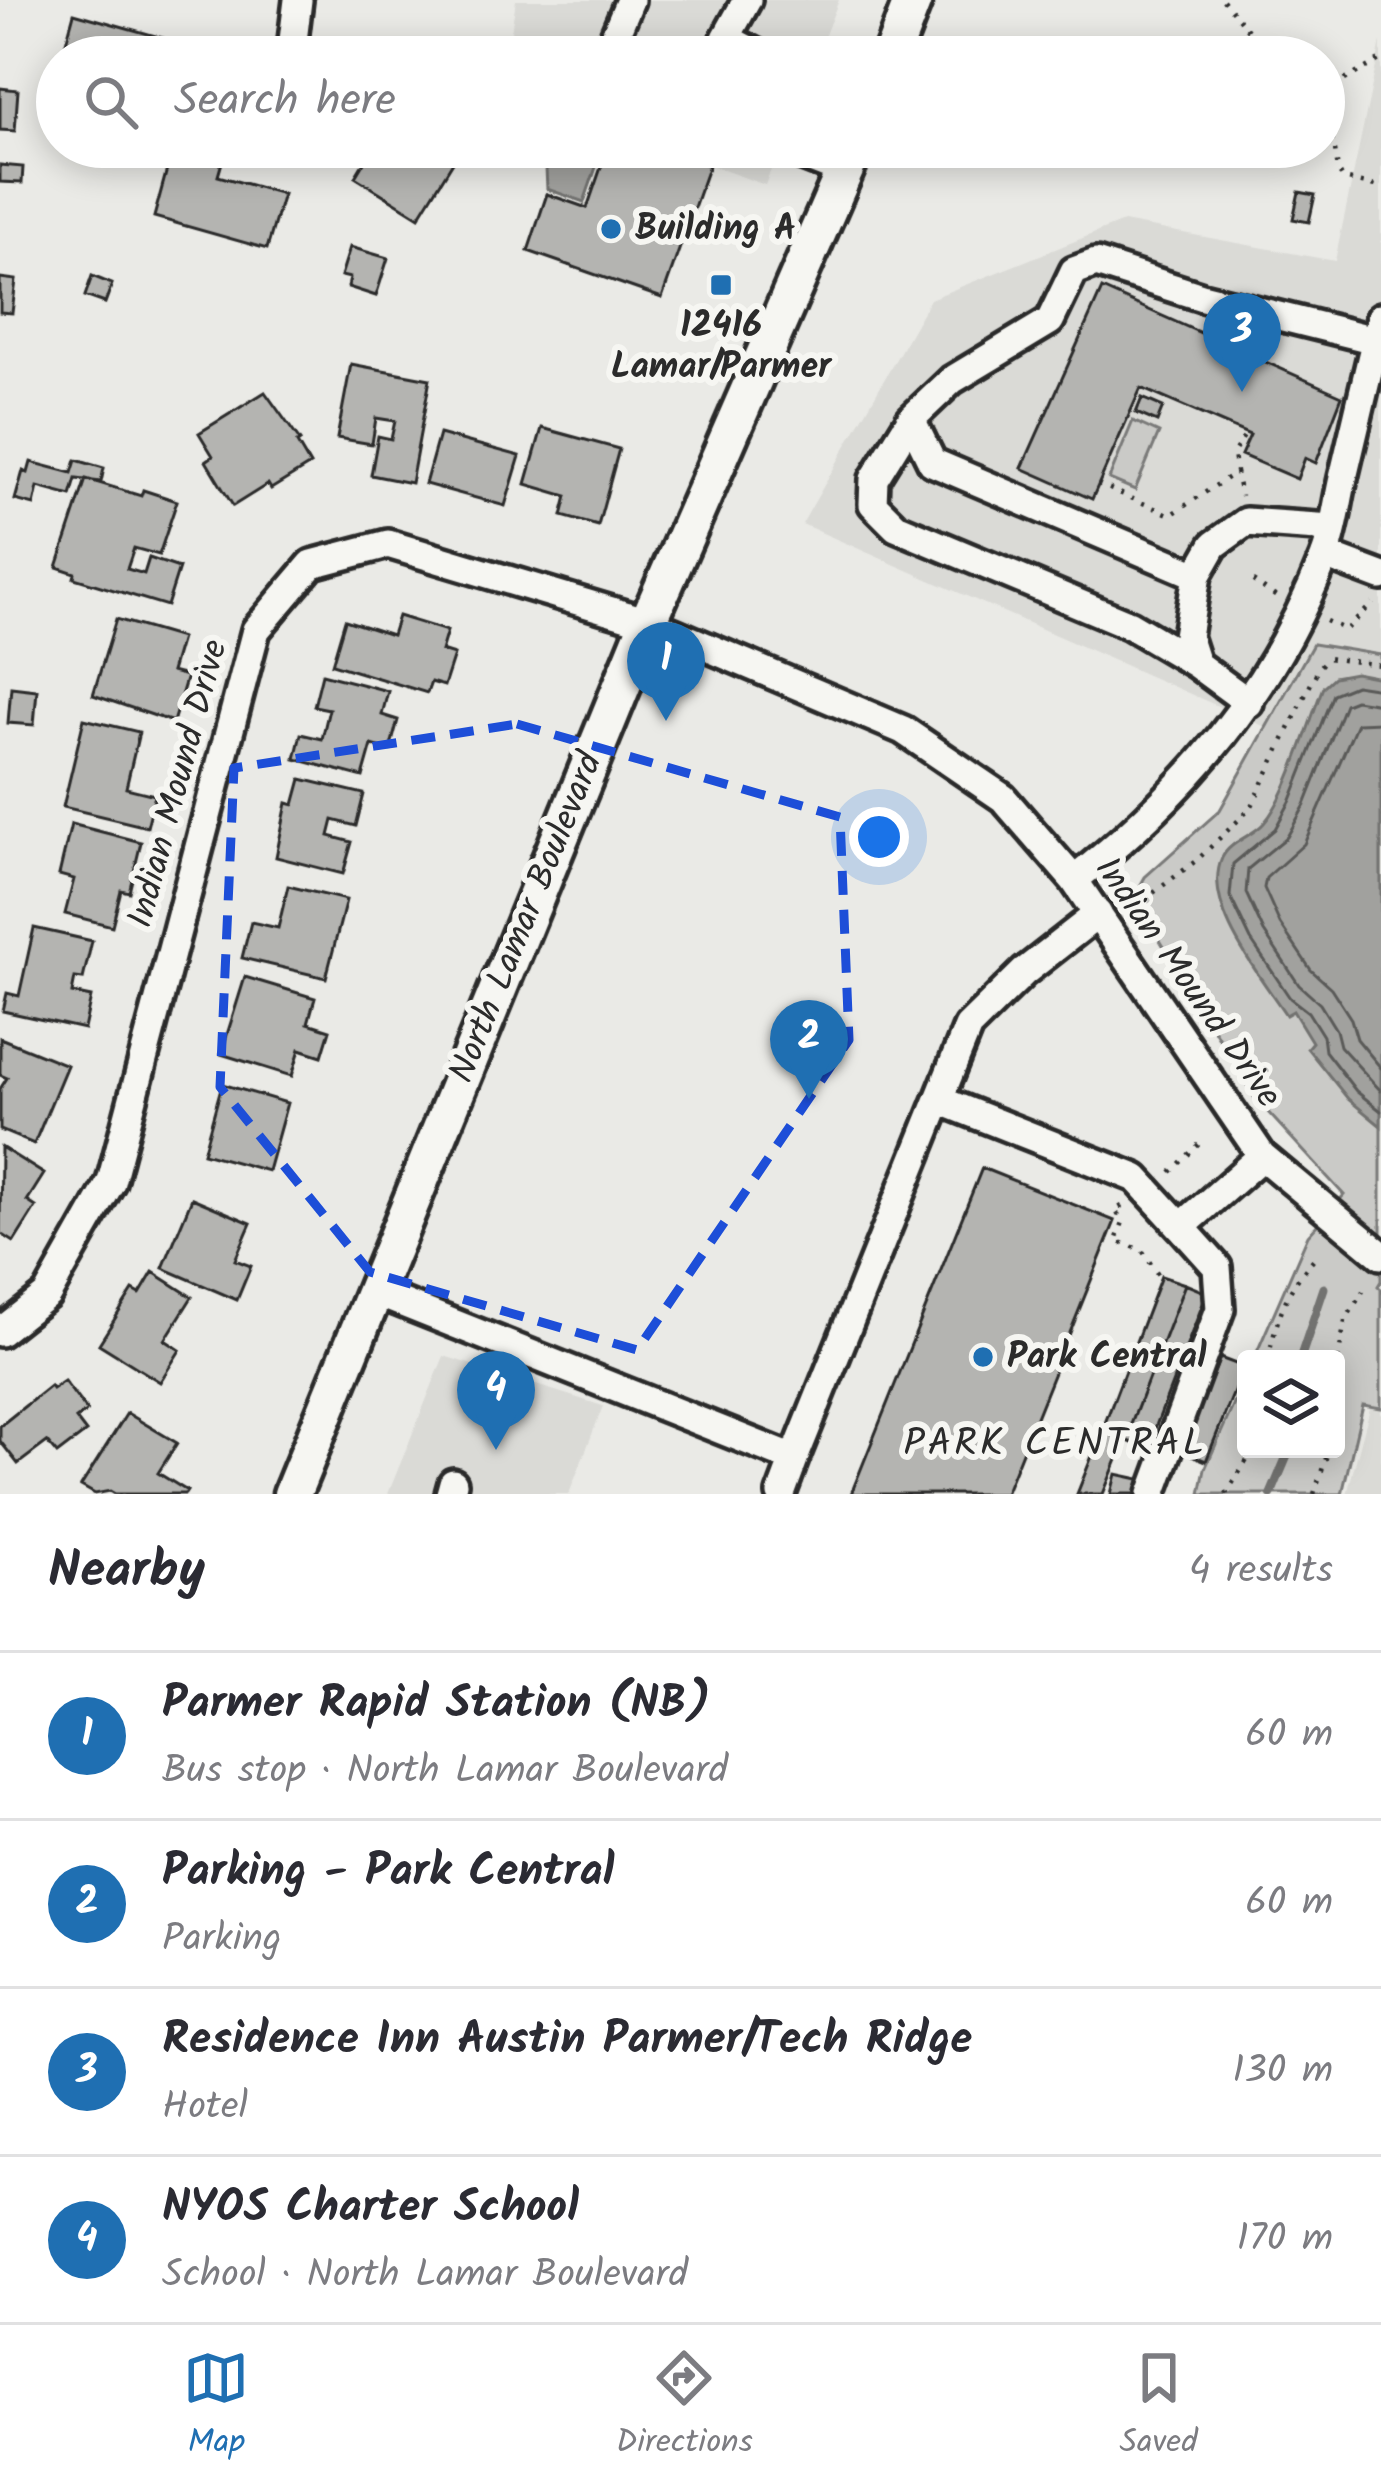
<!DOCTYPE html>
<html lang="en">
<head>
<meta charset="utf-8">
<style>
	body { margin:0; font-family:Kalam,sans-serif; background:#f2f2f3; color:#2b2b33 }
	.controls { position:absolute; right:36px; bottom:36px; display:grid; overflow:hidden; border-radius:12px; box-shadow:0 6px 30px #0003 }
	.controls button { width:108px; height:108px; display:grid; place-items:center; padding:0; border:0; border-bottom:3px solid #e1e1e2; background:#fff; color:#2b2b33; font:60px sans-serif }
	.you { position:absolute; left:879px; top:837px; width:42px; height:42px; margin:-30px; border:9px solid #fff; border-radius:50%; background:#1a73e8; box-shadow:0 0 0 18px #1a73e833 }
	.badge { display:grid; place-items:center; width:78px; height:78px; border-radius:50%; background:#1f6fb2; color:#fff; font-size:39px; font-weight:700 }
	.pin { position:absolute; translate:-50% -99px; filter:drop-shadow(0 3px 6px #0008) }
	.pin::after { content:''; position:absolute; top:63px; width:42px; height:36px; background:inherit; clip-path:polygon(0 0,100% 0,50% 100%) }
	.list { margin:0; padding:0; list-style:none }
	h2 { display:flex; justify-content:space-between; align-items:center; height:156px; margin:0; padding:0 48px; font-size:51px }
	h2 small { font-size:39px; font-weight:400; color:#7c7c81 }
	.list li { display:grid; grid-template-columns:78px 1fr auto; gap:36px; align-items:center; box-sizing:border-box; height:168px; padding:0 48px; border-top:3px solid #e1e1e2 }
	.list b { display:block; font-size:45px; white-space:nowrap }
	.list p { margin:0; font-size:39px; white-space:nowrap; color:#7c7c81 }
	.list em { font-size:39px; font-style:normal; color:#7c7c81 }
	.icon { flex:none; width:66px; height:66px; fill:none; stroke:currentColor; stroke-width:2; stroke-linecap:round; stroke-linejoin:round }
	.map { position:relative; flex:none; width:1381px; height:1494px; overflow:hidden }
	.search { position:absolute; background:#fff; box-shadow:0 6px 30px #0003; left:36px; right:36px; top:36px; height:132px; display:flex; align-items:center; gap:30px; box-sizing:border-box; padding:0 42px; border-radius:66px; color:#7c7c81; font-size:45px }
	.sheet { height:828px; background:#fff }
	nav { display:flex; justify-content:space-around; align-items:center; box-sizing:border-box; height:168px; border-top:3px solid #e1e1e2; background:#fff; font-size:33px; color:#7c7c81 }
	nav a { display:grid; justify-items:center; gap:6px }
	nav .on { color:#1f6fb2 }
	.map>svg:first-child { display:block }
</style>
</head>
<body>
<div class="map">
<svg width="1381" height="1494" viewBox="0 0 1381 1494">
	<rect width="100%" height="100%" fill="#eaeae6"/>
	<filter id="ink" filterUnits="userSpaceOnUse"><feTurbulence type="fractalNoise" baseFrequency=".00833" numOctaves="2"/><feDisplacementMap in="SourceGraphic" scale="24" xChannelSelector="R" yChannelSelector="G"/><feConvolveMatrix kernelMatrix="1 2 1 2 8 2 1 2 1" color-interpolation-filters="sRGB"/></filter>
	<g filter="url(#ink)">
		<path fill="#dadad6" d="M516 0H839L816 57H507Z
			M1381 42V655L1313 644 1268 728 802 524 930 299 1123 222 1335 261Z
			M660 147H780L765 185Z
			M444 1356 603 1406 569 1494H388Z
			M1381 1367V1494H1347Z"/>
		<path fill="#cacac7" stroke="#7a7a79" stroke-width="3" d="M1133 421 1159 433 1135 490 1109 479Z
			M1313 644 1381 655V1281L1378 1286 1381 1289V1408L1363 1405 1342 1494H1200L1205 1469 1246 1377V1449H1336V1359H1254L1308 1235 1344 1195 1255 1098 1134 897 1145 877 1220 810Z"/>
		<path fill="#a1a19e" stroke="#727270" stroke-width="3" d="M545 147H603L584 202 547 189Z
			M1355 673 1381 678V1126L1348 1099 1307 1048 1312 1042 1293 1011 1286 1015C1261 977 1201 905 1222 858 1230 841 1253 836 1264 823 1288 796 1309 722 1323 687L1334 677Z"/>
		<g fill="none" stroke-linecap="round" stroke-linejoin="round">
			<path stroke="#5a5a59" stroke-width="3" d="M1381 689 1355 685 1333 694 1291 800 1275 829 1233 864 1230 896 1251 940 1290 998 1308 1012 1323 1036 1325 1051 1356 1091 1381 1111
				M1381 704 1355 700 1345 704 1305 805 1287 837 1248 869 1246 893 1264 932 1299 985 1320 1004 1336 1030 1340 1046 1381 1091
				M1381 722 1357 723 1304 844 1266 878 1264 888 1280 924 1311 970 1331 988 1351 1019 1357 1039 1381 1068"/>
			<path stroke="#727270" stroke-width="9" d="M1300 1359 1324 1288
				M1271 1494 1290 1449"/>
		</g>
		<path fill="#b4b4b1" stroke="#2b2b2b" stroke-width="3" d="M74 13 170 40 165 57H130L114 52 113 57H62Z
			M0 88 18 90 15 131 0 130Z
			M173 147 207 150 205 158 222 162 218 176 283 194 267 249 154 217Z
			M373 147H447L445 150 456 157 419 217 355 177Z
			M608 147H657L709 165 662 298 528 251 547 194 587 208Z
			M0 165 23 167 22 183 0 182Z
			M1299 192 1315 195 1309 222 1293 219Z
			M350 247 388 258 376 296 348 287 350 278 341 276Z
			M92 276 112 284 105 303 85 296Z
			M0 278 16 280 12 313 0 312Z
			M1102 289 1342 396 1316 463 1305 458 1297 479 1241 455 1250 435 1141 388 1092 499 1022 468Z
			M351 364 430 379 411 483 371 475 378 436 391 439 395 421 376 418 372 444 337 438Z
			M265 392 300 441 297 443 310 465 271 489 268 484 233 506 206 461 213 456 199 433Z
			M1142 398 1163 407 1157 422 1136 413Z
			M542 428 619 449 598 526 562 516 567 496 526 484Z
			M439 434 520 456 505 506 425 484Z
			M76 460 104 468 101 482 76 479 71 496 38 487 34 505 15 500 23 471 28 473 31 462 72 473Z
			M86 479 141 496 143 490 177 501 159 555 134 548 127 569 144 574 149 558 179 568 167 606 74 578 75 573 57 567Z
			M398 616 447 631 441 651 454 655 444 686 431 682 427 693 332 664 345 620 392 635Z
			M116 619 181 638 171 672 187 676 173 722 93 695Z
			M322 674 388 691 382 715 398 720 390 750 372 745 363 777 295 759 301 734 322 739 329 709 314 706Z
			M11 687 37 690 34 725 8 723Z
			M84 719 139 732 126 788 155 795 147 827 63 807Z
			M301 779 364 794 356 826 333 820 329 836 352 842 343 874 276 857 287 803 294 805Z
			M71 824 141 842 129 892 121 890 112 926 65 914 74 879 59 875Z
			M288 886 346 900 326 978 242 958 251 922 278 928Z
			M34 928 92 941 83 979 75 978 72 993 91 997 84 1029 3 1011 7 993 19 996Z
			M245 977 315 998 308 1023 330 1030 322 1056 300 1049 292 1076 221 1054Z
			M0 1038 67 1065 34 1144 0 1130V1089L7 1078 0 1075Z
			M222 1084 287 1103 268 1171 203 1153Z
			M1 1147 44 1174 27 1201 36 1207 14 1242 0 1233Z
			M982 1168 1115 1221 1005 1494H851Z
			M192 1198 251 1223 235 1260 251 1266 237 1300 163 1268Z
			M153 1272 192 1297 165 1340 180 1350 160 1382 99 1344 133 1290 140 1294Z
			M1161 1276 1185 1284 1125 1440 1102 1431Z
			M1185 1284 1207 1293 1147 1449 1125 1440Z
			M1220 1358 1244 1367 1206 1461 1182 1451Z
			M64 1381 87 1411 76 1419 86 1432 57 1454 47 1442 18 1464 0 1441V1426L50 1386 52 1389Z
			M127 1413 177 1443 158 1473 187 1491 185 1494H115L110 1491 95 1494 81 1486Z
			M1102 1431 1125 1440 1103 1494H1077Z
			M1116 1474 1139 1479 1136 1494H1111Z"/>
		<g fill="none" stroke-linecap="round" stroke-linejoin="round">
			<defs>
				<path id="minor" d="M747 0 726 38 762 57
					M291 57 298 0
					M606 57 630 0
					M780 147 844 172
					M911 419 874 479 873 504 896 527 1130 625 1196 664
					M1325 555 1381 576
					M1197 575 932 462 911 419 952 380 1050 321 1074 271 1096 263 1202 297 1375 340
					M1249 703 1196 664 1187 636 1197 575 1214 545 1246 522 1332 528
					M1074 880C1187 791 1271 693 1324 558 1334 533 1337 504 1343 478 1356 424 1368 370 1381 317
					M939 1100 1136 1178 1181 1227 1262 1156
					M375 1292 794 1459 968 1027 1024 972 1098 914
					M0 1332 47 1295 111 1182 256 630 312 564 388 544 648 622 903 730 1003 798 1074 880 1262 1156 1381 1255
					M450 1494 453 1483
					M781 1494 794 1459
					M1152 1494 1220 1309 1217 1267 1181 1227"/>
				<path id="major" d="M891 57 913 0
					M292 1494 648 622 855 147"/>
			</defs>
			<use href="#minor" stroke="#2b2b2b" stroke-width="36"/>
			<use href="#major" stroke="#2b2b2b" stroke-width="45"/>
			<path stroke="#2b2b2b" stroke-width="4.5" stroke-dasharray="3 9" stroke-linecap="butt" d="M1223 0 1270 57
				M1324 92 1381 59
				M1324 130C1340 141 1332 163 1343 179L1381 187
				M1236 472 1241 496
				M1098 484 1171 515 1236 472 1234 452 1246 433
				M1253 581 1278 598
				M1326 621 1346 630 1373 603
				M1144 900 1197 860 1251 808 1319 667 1327 658 1381 665
				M1171 1172 1201 1142
				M1122 1206 1115 1210 1123 1222 1116 1241 1142 1250 1160 1278
				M1268 1359C1279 1312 1285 1291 1318 1254
				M1336 1371 1345 1321 1363 1291
				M1226 1494 1254 1449
				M1314 1494 1329 1449"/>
			<use href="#minor" stroke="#f6f6f2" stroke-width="27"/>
			<use href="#major" stroke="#f6f6f2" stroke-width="36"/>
		</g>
	</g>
	<path fill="none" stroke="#1d4ed8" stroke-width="9" stroke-dasharray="24 15" stroke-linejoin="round" d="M517 724 840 817 849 1040 637 1350 370 1272 220 1087 234 768Z"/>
	<g fill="#1f6fb2" stroke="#f6f6f2" stroke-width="4.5">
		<circle cx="611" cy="229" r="12"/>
		<rect x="709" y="273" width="24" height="24" rx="6"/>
		<circle cx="983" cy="1357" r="12"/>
	</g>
	<g text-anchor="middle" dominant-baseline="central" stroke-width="12" stroke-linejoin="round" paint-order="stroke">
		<g font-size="36" font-weight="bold" fill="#2b2b2b" stroke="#f6f6f2" text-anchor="start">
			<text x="635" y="229">Building A</text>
			<text x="721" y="326" text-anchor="middle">12416<tspan x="721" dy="41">Lamar/Parmer</tspan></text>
			<text x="1007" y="1357">Park Central</text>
		</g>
		<g font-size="36" fill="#2b2b2b" stroke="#f6f6f2">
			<text transform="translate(179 784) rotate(-75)">Indian Mound Drive</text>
			<text transform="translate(527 918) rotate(-68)">North Lamar Boulevard</text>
			<text transform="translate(1187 983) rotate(55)">Indian Mound Drive</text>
		</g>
		<g font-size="39" letter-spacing="3" fill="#2b2b2b" stroke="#f6f6f2">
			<text x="1055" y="1445">PARK CENTRAL</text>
		</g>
	</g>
</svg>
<div class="controls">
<button><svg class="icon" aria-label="layers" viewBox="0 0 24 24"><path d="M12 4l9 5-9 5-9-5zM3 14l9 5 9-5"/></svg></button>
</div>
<div class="you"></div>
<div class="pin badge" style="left:666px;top:721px">1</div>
<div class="pin badge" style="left:809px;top:1099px">2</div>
<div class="pin badge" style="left:1242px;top:392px">3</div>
<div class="pin badge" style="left:496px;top:1450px">4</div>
<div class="search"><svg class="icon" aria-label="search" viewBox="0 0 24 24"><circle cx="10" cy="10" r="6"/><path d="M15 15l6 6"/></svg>Search here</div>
</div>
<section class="sheet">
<h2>Nearby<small>4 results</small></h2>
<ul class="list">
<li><span class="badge">1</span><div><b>Parmer Rapid Station (NB)</b><p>Bus stop · North Lamar Boulevard</p></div><em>60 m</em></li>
<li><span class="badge">2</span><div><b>Parking - Park Central</b><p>Parking</p></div><em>60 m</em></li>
<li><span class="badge">3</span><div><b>Residence Inn Austin Parmer/Tech Ridge</b><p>Hotel</p></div><em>130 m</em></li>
<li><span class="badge">4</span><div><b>NYOS Charter School</b><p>School · North Lamar Boulevard</p></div><em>170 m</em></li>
</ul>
</section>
<nav>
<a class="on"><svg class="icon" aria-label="map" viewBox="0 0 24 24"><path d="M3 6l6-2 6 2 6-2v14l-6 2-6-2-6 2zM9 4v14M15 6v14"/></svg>Map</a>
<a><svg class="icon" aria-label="directions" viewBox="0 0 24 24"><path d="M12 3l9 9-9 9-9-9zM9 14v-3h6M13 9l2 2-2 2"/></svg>Directions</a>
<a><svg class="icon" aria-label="saved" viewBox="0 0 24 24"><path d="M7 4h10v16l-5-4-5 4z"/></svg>Saved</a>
</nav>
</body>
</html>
